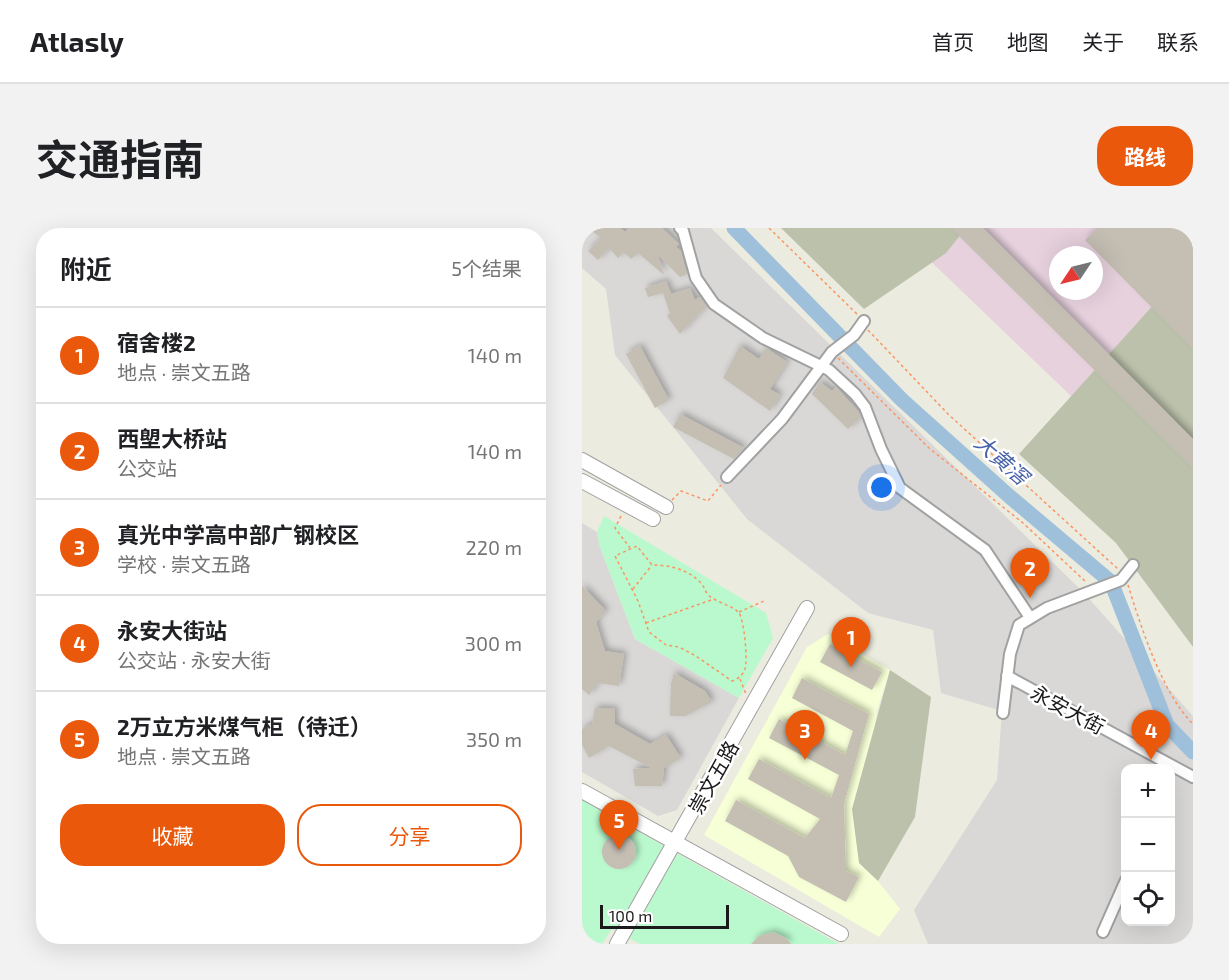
<!DOCTYPE html>
<html lang="zh">
<head>
<meta charset="utf-8">
<style>
	body { margin:0; font-family:"Exo 2","Noto Sans SC",sans-serif; background:#f2f2f2; color:#202124 }
	.controls { position:absolute; right:18px; bottom:18px; display:grid; overflow:hidden; border-radius:12px; box-shadow:0 6px 24px #0002 }
	.controls button { width:54px; height:54px; display:grid; place-items:center; padding:0; border:0; border-bottom:2px solid #e0e0e0; background:#fff; color:#202124; font:30px sans-serif }
	.compass { position:absolute; left:467px; top:18px; width:54px; height:54px; border-radius:50%; background:#fff; box-shadow:0 6px 24px #0002; rotate:235deg }
	.scale { position:absolute; left:18px; bottom:15px; width:129px; box-sizing:border-box; padding-left:6px; border:3px solid #1a1a1a; border-top:0; font-size:16px; line-height:21px; white-space:nowrap; color:#1a1a1a; -webkit-text-stroke:4px #fff; paint-order:stroke }
	.you { position:absolute; left:300px; top:260px; width:21px; height:21px; margin:-15px; border:4px solid #fff; border-radius:50%; background:#1a73e8; box-shadow:0 0 0 9px #1a73e833 }
	.badge { display:grid; place-items:center; width:39px; height:39px; border-radius:50%; background:#ea580c; color:#fff; font-size:20px; font-weight:700 }
	.pin { position:absolute; translate:-50% -50px; filter:drop-shadow(0 2px 3px #0008) }
	.pin::after { content:''; position:absolute; top:32px; width:21px; height:18px; background:inherit; clip-path:polygon(0 0,100% 0,50% 100%) }
	.list { margin:0; padding:0; list-style:none }
	h2 { display:flex; justify-content:space-between; align-items:center; height:78px; margin:0; padding:0 24px; font-size:26px }
	h2 small { font-size:20px; font-weight:400; color:#757577 }
	.list li { display:grid; grid-template-columns:39px 1fr auto; gap:18px; align-items:center; box-sizing:border-box; height:96px; padding:0 24px; border-top:2px solid #e0e0e0 }
	.list b { display:block; font-size:22px; white-space:nowrap }
	.list p { margin:0; font-size:20px; white-space:nowrap; color:#757577 }
	.list em { font-size:20px; font-style:normal; color:#757577 }
	.actions { display:flex; gap:12px; padding:18px 24px }
	.actions a { flex:1; padding:14px 0; border:2px solid #ea580c; border-radius:24px; text-align:center; font-size:21px; color:#ea580c }
	.actions .main { background:#ea580c; color:#fff }
	.icon { flex:none; width:33px; height:33px; fill:none; stroke:currentColor; stroke-width:2; stroke-linecap:round; stroke-linejoin:round }
	.map { position:relative; flex:none; width:611px; height:716px; overflow:hidden; border-radius:24px }
	header { display:flex; align-items:center; gap:36px; box-sizing:border-box; height:84px; padding:0 30px; background:#fff; border-bottom:2px solid #e0e0e0 }
	header strong { font-size:28px }
	nav { display:flex; gap:33px; margin-inline-start:auto; font-size:21px }
	.intro { display:flex; align-items:center; justify-content:space-between; box-sizing:border-box; height:144px; padding:0 36px }
	h1 { margin:0; font-size:42px }
	.button { padding:15px 27px; border-radius:24px; background:#ea580c; color:#fff; font-size:21px; font-weight:700 }
	main { display:flex; gap:36px; padding:0 36px }
	aside { flex:1; background:#fff; border-radius:24px; box-shadow:0 6px 24px #0002 }
	.map>svg:first-child { display:block }
</style>
</head>
<body>
<header>
<strong>Atlasly</strong>
<nav><a>首页</a><a>地图</a><a>关于</a><a>联系</a></nav>
</header>
<div class="intro"><h1>交通指南</h1><a class="button">路线</a></div>
<main>
<aside>
<h2>附近<small>5个结果</small></h2>
<ul class="list">
<li><span class="badge">1</span><div><b>宿舍楼2</b><p>地点 · 崇文五路</p></div><em>140 m</em></li>
<li><span class="badge">2</span><div><b>西塱大桥站</b><p>公交站</p></div><em>140 m</em></li>
<li><span class="badge">3</span><div><b>真光中学高中部广钢校区</b><p>学校 · 崇文五路</p></div><em>220 m</em></li>
<li><span class="badge">4</span><div><b>永安大街站</b><p>公交站 · 永安大街</p></div><em>300 m</em></li>
<li><span class="badge">5</span><div><b>2万立方米煤气柜（待迁）</b><p>地点 · 崇文五路</p></div><em>350 m</em></li>
</ul>
<div class="actions"><a class="main">收藏</a><a>分享</a></div>
</aside>
<div class="map">
<svg width="611" height="716" viewBox="0 0 611 716">
	<defs>
		<filter id="shadow"><feDropShadow dx="3" dy="-3" stdDeviation="3" flood-color="#0004"/></filter>
	</defs>
	<rect width="100%" height="100%" fill="#ecebdf"/>
	<path fill="#d9d8d7" fill-rule="evenodd" d="M0 0H129L502 365 611 488V716H346L332 682 415 552 420 483 359 465 351 402 286 385 165 291 33 127 24 61 0 40ZM544 540H588V694H544Z
		M0 295 15 304 18 319 53 411 157 470 95 582 76 588 0 544Z"/>
	<path fill="#e6d1dd" fill-rule="evenodd" d="M314 0H611V285ZM476 27H512V63H476Z"/>
	<path fill="#f6ffd6" d="M246 406 308 442 295 483 277 635 296 653 318 681 297 709 122 607 225 419Z"/>
	<path fill="#bcc1ab" d="M199 0H384L364 25 282 81Z
		M611 0V419L534 315 437 226 602 43Z
		M308 442 349 469 333 589 296 653 277 635 270 581Z"/>
	<path fill="#baf9cd" d="M22 288 184 385 191 410 157 470 53 411 18 319 15 304Z
		M0 572 257 716H58L30 701 20 716H0Z"/>
	<g fill="none" stroke-linecap="round" stroke-linejoin="round">
		<path stroke="#9fc0db" stroke-width="15" d="M152 0 320 172 427 268 529 354 585 497 611 524"/>
	</g>
	<path fill="#c4beb3" filter="url(#shadow)" d="M6 0H38L43 4 47 0H80L97 16 94 19 99 23 105 46 98 49 76 27 82 47 56 25 49 31 42 24 36 30 27 20 16 32 6 23 19 10Z
		M369 0H401L611 211V240Z
		M516 0H611V121L503 12Z
		M84 53 89 66 108 60 113 72 118 69 124 78 98 106 85 88 88 85 81 65 66 69 63 60Z
		M58 118 87 172 73 180 44 126Z
		M158 118 177 131 184 120 205 134 188 161 198 167 188 183 141 150Z
		M238 154 250 163 254 159 276 183 279 189 266 201 230 166Z
		M98 186 162 220 161 221 152 231 91 199Z
		M0 358 24 383 14 394 23 423 42 426 37 458 16 455 7 467 0 461Z
		M248 416 300 444 290 462 238 434Z
		M92 445 123 463 130 474 103 488H88L89 456Z
		M220 450 287 486 262 576 264 643 277 649 264 674 217 649 206 628 143 593 154 572 223 610 238 591 166 551 177 531 249 570 257 547 187 510 197 491 263 527 271 503 210 470Z
		M13 480 33 481V496L68 516 84 507 99 530 82 540 80 558H53L51 541 69 540 27 518 7 530 0 517V501L10 496Z
		M20 624a17 17 0 1 1 34 0a17 17 0 1 1-34 0Z
		M191 704 204 710 209 716H169L177 708Z"/>
	<g fill="none" stroke-linecap="round" stroke-linejoin="round">
		<defs>
			<path id="minor" d="M98 0 101 3 114 50 132 76 181 110 247 142 273 166 283 179 299 221 318 260 403 322 447 388
				M145 249 200 191 250 124 272 107 282 93
				M425 448 611 549
				M421 485 428 426 437 397 465 380 539 352 551 337
				M521 704 544 652"/>
			<path id="tertiary" d="M0 232 84 279
				M0 253 71 291
				M0 563 259 706
				M35 716 225 380"/>
		</defs>
		<use href="#minor" stroke="#a1a1a1" stroke-width="14"/>
		<use href="#tertiary" stroke="#a1a1a1" stroke-width="16"/>
		<path stroke="#fa9563" stroke-width="1.5" stroke-dasharray="3 3" stroke-linecap="butt" d="M187 0 275 86
			M286 102 366 186 536 341
			M256 130 347 220 441 295 504 354
			M90 272 99 263 126 273 139 257
			M39 288 33 300 48 320
			M546 357C559 399 580 465 611 496
			M51 361 70 337
			M157 384 182 373
			M64 395 132 371C140 376 151 378 157 385 162 392 166 431 163 441 161 447 156 451 150 453L114 428 97 419 84 417 67 404 56 373 33 328 55 318 70 337C87 337 105 341 118 354 125 361 121 365 132 371
			M158 451 164 466"/>
		<use href="#minor" stroke="#fff" stroke-width="10"/>
		<use href="#tertiary" stroke="#fff" stroke-width="14"/>
	</g>
	<g text-anchor="middle" dominant-baseline="central" stroke-width="5" stroke-linejoin="round" paint-order="stroke">
		<g font-size="20" fill="#1a1a1a" stroke="#fff">
			<text transform="translate(486 481) rotate(28)">永安大街</text>
			<text transform="translate(131 549) rotate(-61)">崇文五路</text>
		</g>
		<g font-size="21" font-style="italic" fill="#4862a9" stroke="#fff">
			<text transform="translate(420 231) rotate(41)">大黄滘</text>
		</g>
	</g>
</svg>
<div class="controls">
<button>+</button>
<button>−</button>
<button><svg class="icon" aria-label="locate" viewBox="0 0 24 24"><circle cx="12" cy="12" r="6"/><path d="M12 2v4M12 18v4M2 12h4M18 12h4"/></svg></button>
</div>
<svg class="compass" viewBox="-18 -18 36 36"><path d="M0-13l5 13h-10z" fill="#e53935"/><path d="M0 13l5-13h-10z" fill="#757577"/></svg>
<div class="scale">100 m</div>
<div class="you"></div>
<div class="pin badge" style="left:269px;top:439px">1</div>
<div class="pin badge" style="left:448px;top:370px">2</div>
<div class="pin badge" style="left:223px;top:532px">3</div>
<div class="pin badge" style="left:569px;top:532px">4</div>
<div class="pin badge" style="left:37px;top:622px">5</div>
</div>
</main>
</body>
</html>
